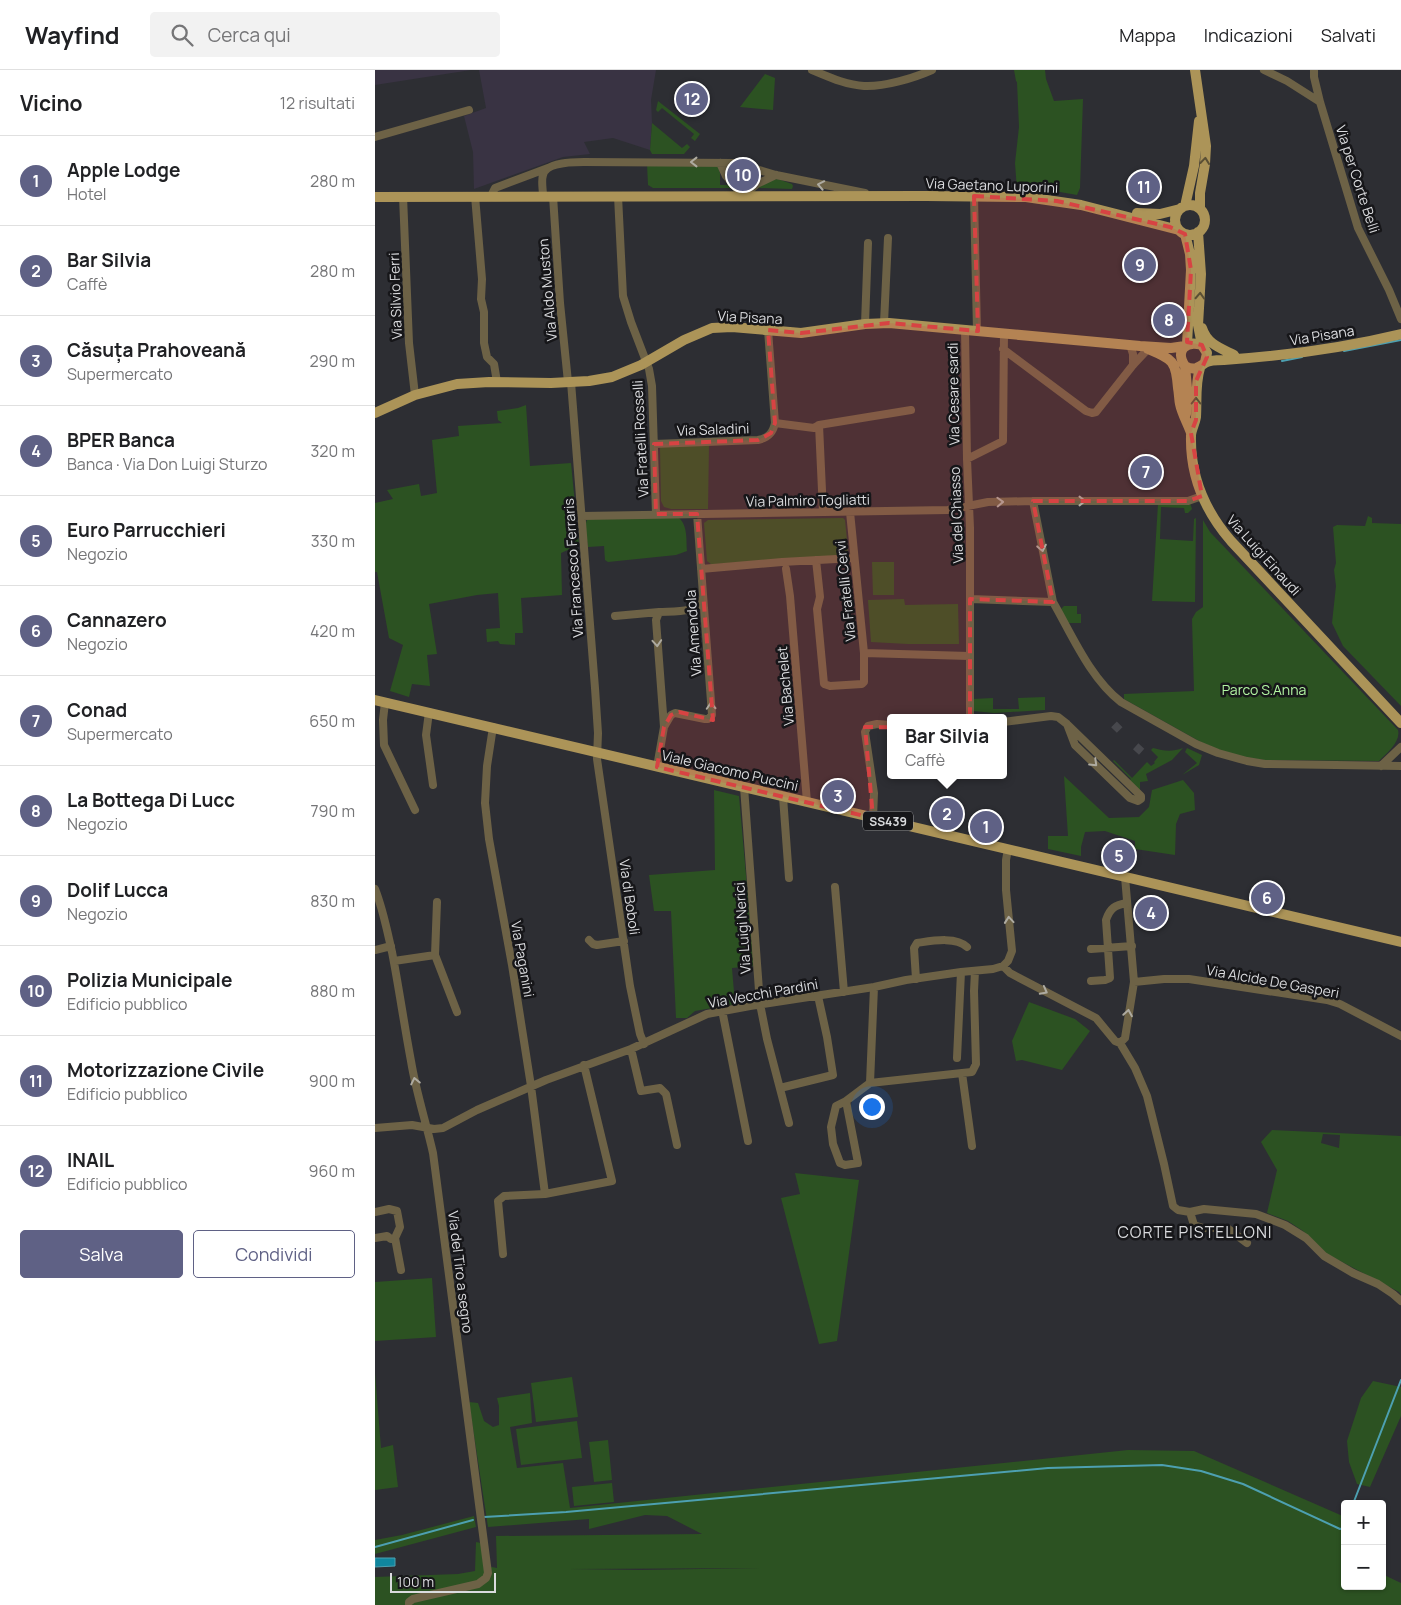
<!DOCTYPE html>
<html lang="it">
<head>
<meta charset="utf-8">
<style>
	body { margin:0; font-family:Manrope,sans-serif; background:#f2f2f2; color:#202124 }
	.controls { position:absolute; right:15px; bottom:15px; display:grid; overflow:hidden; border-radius:5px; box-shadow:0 1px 4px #0004 }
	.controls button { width:45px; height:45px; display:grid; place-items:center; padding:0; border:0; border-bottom:1px solid #e0e0e0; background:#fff; color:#202124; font:25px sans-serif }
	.scale { position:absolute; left:15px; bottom:12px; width:106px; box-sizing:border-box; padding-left:5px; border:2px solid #dadbde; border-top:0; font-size:14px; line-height:18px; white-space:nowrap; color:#dadbde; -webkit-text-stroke:4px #161619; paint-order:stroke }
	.you { position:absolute; left:496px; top:1036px; width:18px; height:18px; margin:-12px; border:4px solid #fff; border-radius:50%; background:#1a73e8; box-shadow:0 0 0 8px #1a73e833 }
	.badge { display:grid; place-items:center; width:32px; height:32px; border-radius:50%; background:#5f6185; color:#fff; font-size:16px; font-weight:700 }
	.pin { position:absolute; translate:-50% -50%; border:2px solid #fff; box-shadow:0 1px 5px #0006 }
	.popup { position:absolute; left:512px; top:644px; width:120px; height:65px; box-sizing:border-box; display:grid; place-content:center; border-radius:5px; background:#fff; filter:drop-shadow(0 1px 4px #0005); font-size:16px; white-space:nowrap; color:#757577 }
	.popup b { font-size:19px; color:#202124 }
	.popup::after { content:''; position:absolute; left:50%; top:100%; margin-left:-10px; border:10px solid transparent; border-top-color:#fff }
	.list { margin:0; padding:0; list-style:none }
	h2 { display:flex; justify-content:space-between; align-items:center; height:65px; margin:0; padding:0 20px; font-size:21px }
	h2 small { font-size:16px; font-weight:400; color:#757577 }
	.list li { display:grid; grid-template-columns:32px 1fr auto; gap:15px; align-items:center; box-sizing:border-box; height:90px; padding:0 20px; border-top:1px solid #e0e0e0 }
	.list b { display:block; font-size:19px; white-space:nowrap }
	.list p { margin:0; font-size:16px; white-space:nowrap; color:#757577 }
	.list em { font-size:16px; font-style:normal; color:#757577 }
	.actions { display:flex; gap:10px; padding:15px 20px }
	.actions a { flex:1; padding:11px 0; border:1px solid #5f6185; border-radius:5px; text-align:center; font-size:18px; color:#5f6185 }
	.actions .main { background:#5f6185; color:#fff }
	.icon { flex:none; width:28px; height:28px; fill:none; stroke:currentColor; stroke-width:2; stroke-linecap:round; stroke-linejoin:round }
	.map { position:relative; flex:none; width:1026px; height:1535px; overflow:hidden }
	header { display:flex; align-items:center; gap:30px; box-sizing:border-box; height:70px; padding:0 25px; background:#fff; border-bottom:1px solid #e0e0e0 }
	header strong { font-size:24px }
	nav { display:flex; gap:28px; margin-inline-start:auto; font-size:18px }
	.search { width:350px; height:45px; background:#f2f2f2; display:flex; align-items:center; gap:12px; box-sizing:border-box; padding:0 18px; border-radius:5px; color:#757577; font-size:19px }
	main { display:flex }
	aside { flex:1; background:#fff }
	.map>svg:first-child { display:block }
</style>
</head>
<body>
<header>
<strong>Wayfind</strong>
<div class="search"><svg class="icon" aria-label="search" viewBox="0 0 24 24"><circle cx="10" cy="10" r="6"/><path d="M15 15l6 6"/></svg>Cerca qui</div>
<nav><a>Mappa</a><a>Indicazioni</a><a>Salvati</a></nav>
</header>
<main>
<aside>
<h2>Vicino<small>12 risultati</small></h2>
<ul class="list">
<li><span class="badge">1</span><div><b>Apple Lodge</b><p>Hotel</p></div><em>280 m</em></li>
<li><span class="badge">2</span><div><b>Bar Silvia</b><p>Caffè</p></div><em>280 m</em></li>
<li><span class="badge">3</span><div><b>Căsuța Prahoveană</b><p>Supermercato</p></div><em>290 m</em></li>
<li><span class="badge">4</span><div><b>BPER Banca</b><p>Banca · Via Don Luigi Sturzo</p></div><em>320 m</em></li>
<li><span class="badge">5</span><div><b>Euro Parrucchieri</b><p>Negozio</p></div><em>330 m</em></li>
<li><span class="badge">6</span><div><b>Cannazero</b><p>Negozio</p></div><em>420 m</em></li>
<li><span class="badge">7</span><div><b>Conad</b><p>Supermercato</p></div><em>650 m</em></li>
<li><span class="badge">8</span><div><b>La Bottega Di Lucc</b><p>Negozio</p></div><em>790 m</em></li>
<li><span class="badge">9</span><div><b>Dolif Lucca</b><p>Negozio</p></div><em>830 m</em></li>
<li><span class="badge">10</span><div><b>Polizia Municipale</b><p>Edificio pubblico</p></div><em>880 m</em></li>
<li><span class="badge">11</span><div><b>Motorizzazione Civile</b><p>Edificio pubblico</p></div><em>900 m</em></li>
<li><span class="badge">12</span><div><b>INAIL</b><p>Edificio pubblico</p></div><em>960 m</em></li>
</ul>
<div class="actions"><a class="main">Salva</a><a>Condividi</a></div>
</aside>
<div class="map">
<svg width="1026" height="1535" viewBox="0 0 1026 1535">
	<rect width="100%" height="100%" fill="#2d2e33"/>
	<path fill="#393343" d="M0 0H96L0 15Z
		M104 0H281L276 30 277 53 275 80 238 68 209 72 215 84 188 87 99 119 98 82 89 46 111 38Z"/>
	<path fill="#2c5222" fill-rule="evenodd" d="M639 0H670L671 9 679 31 708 29 705 118 702 125 685 122 642 120 640 93 644 57 642 12 641 11Z
		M390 4 400 8 398 40 365 37Z
		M283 31 325 64 320 71 316 68 319 64 287 38 283 42 281 40Z
		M277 53 307 78 312 74 315 77 309 84H277L275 80Z
		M272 94H342L345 103V115H356L357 116 355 118H278L273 115Z
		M403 109 417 114 418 116 417 119 384 118V116L397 110Z
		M151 335 155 396 196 393 204 475 186 483 187 525 146 528 148 563H140V575L125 574 123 571 112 572 111 559 125 558 123 523 102 525 54 534 62 584 52 585 55 616 37 614 34 627 15 621 28 575 14 568 2 502H0V433L18 429 12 420 44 414 46 426 62 423 57 370 84 366 83 356 127 353 123 350 122 341 143 338Z
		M334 375 333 439H296L289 437 286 431 285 378 287 376Z
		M815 433 817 439 813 443H810L809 438 786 437 785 469 818 471 819 449 821 448 820 532 777 531 783 434Z
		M993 446 997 448V453L1026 454V636L968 576 957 553 961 516 959 500 961 493 958 457 962 455 990 456Z
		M213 448H304C313 456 311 470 312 481L301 485 233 492 230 490 229 476 213 477C212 468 208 456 213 448Z
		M468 448 470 450 473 480 471 484 469 485 341 494H336L332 491 329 453 333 450Z
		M828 450 835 462 1023 660C1026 672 1012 683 1004 691L889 690 851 684 824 671 749 629V624L819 621 817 549 821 542 828 537Z
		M497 492H519V525H498Z
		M529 529 530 535 583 534 584 574H533L496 572 493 530Z
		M689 536H702V544H706V553H692L686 539Z
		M670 627V640L619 643 598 641V629L618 628V639H644L643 628Z
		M778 678C789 681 797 682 808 678L797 690 771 704 773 711 765 712V723L753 712 756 709 738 691 739 690 757 708 772 692 776 696 780 693 779 692 783 687 776 680Z
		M812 678 827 685 824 695 807 705 822 693 810 682Z
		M689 706 734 748 764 747 774 737 777 720 808 710 819 723 820 740 805 744 801 754 800 785 760 779V771L730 761 710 762 706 777V786L673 779V766H693Z
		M339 720 364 726 379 896 357 898 360 934 320 941 312 948H301L296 841H279L274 805 340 800Z
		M654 932 700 949 715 961 687 1000 647 990 641 991 637 971Z
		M897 1060 1026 1066V1225L1024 1222 952 1184 928 1161 913 1151 892 1143 902 1100 886 1072ZM948 1064 965 1065 964 1078 946 1073Z
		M420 1103 484 1110 462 1271 444 1274 406 1128 425 1124Z
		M57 1208 61 1267 0 1271V1212Z
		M0 1303 6 1378 18 1375 23 1417 0 1420Z
		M197 1307 203 1347 161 1352 156 1313Z
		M998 1311 1026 1317V1346L995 1417 982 1414 974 1392 972 1371 986 1328Z
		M155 1323 157 1353 135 1357 142 1398 188 1393 195 1438 753 1380 819 1381 970 1447V1516H1007V1504L1026 1513V1535H0V1507L83 1504 100 1501 101 1472 106 1473 109 1499 117 1497 122 1498 121 1466 327 1464 292 1446 270 1445 214 1459V1449L113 1457 94 1332 103 1333 109 1351 118 1357 124 1355V1336L122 1328ZM384 1498 266 1500 194 1499H195Z
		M202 1351 207 1388 146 1395 141 1359Z
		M233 1370 237 1410 219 1412 214 1372Z
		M237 1413 239 1432 199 1436 197 1417Z
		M99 1446 101 1457 0 1484V1470L27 1465Z"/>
	<path fill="#10869e" stroke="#4da0b1" d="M0 1488H20V1496L0 1497Z"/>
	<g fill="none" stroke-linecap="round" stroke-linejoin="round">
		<path stroke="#4da0b1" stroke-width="2" d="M969 281 1026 270
			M907 291 927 287
			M978 1434 1026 1310
			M109 1447 191 1442 673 1398 787 1395 826 1401 868 1414 965 1459 969 1458 970 1455
			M0 1477 98 1450"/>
		<path stroke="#47484d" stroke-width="8" stroke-dasharray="8 4" stroke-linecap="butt" d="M739 660 747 652
			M761 682 769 673"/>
		<path stroke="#6d6246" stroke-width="8" d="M437 0C454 7 471 15 489 16 509 17 539 8 557 0
			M889 0 912 11 945 32
			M939 0V7L945 32 983 158 1014 220 1026 249
			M0 67 94 40
			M345 93 351 106 368 126 382 114 401 105
			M28 126 34 273 40 325
			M100 126 107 209 106 229 109 242V273L112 287 119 294 122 312
			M116 126 120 118 173 98
			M168 126C168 119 166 111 168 105 171 92 199 92 209 92L360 93 401 105 490 123
			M178 126 185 233 193 312
			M243 126 248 226 256 252 274 299 277 316 281 444
			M599 126 602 261
			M509 253 513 168
			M490 254 493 173
			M590 259 592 389
			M755 275 758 284V295
			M628 279 711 341 717 343 721 342 758 295 773 279
			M196 312 220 618 223 663 222 689 255 916 265 964 269 974
			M400 353 439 358 444 355 536 340
			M444 355 448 442
			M279 374 383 370C393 368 398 363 400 353L393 260
			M658 431 678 532
			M475 442 489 583 594 586
			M207 446 573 440 613 432 658 431H813L827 426
			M441 490 445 527 442 539 449 614 455 616 487 614 489 612V583
			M326 499 407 492 479 488
			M411 499 415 526 432 732
			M595 529 678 532C697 565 715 608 746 632L821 674 843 683 872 691 890 694 1026 696
			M240 546 284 542
			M10 632 8 650 9 675 40 740
			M54 642 51 665 58 715
			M595 648V458L592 389 628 371 629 263
			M628 652 676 646 683 647 692 654 766 726V729L763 731 755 728 700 675 692 654
			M118 657 112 696 110 733 114 769 137 895 156 1016 170 1124
			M289 657 296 645 300 643 330 649H333L337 645 322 444
			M1006 696 1026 677
			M282 697 289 657 281 550 284 542C298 541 323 544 328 528
			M369 717 385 934 392 969 414 1053
			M408 727 414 808
			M498 748 499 723 490 662 493 656 502 654 516 655
			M460 817 469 922
			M0 819C8 839 12 860 17 882 24 918 29 954 36 991 41 1022 51 1052 58 1083L113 1503 111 1508 103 1514 38 1529 34 1532V1535
			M62 832 60 885 82 942
			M214 870 218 874 222 875 249 871
			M716 879 757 876
			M0 880 16 876
			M19 891 60 885
			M628 896 635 903 721 948 740 971 745 973 760 998 772 1026 789 1094 798 1136 803 1140 815 1142 829 1139 881 1144 910 1155 931 1168 949 1186 978 1203 1003 1214 1018 1224 1026 1231
			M541 909 539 878 542 873C556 871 581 866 592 877
			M716 911 730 910 735 908 731 850C735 838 740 835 752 833
			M759 912 789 909H814L952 930 965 934 1026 966
			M347 940 373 1071
			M745 973 750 968 759 912 750 807
			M256 979 266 1021 285 1018 291 1024 302 1075
			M582 988 586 902
			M587 1003 597 1002 601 994 599 921 600 901
			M495 1013 587 1003 597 1076
			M405 1018 458 1005 452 967 443 926
			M471 1031 461 1036 456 1057 458 1074 465 1093 470 1095 483 1093 471 1031 495 1013 499 917
			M0 1058 37 1055 59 1059 68 1058 102 1040 171 1010 256 979 332 944 375 936 499 917 531 910 586 902 618 899 628 896 633 891 637 881 631 820V790L633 779
			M0 1142 14 1139 22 1141 25 1157 20 1168 26 1200
			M815 1142 819 1155 828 1158H852L872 1173
			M0 1168 12 1166 16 1169 20 1168
			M128 1184 123 1131 129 1126 170 1124 237 1111 209 995"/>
		<path stroke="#ac9458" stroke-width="10" d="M820 0 831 76 830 94 825 123V139
			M0 127 551 126 651 127 706 135 804 160
			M800 150a15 15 0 1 1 30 0a15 15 0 1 1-30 0Z
			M810 136 819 96 824 51
			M762 143 785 144 805 139
			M823 162 826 204 823 255 827 275 832 283 830 292
			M810 164 815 184 816 200 812 274
			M827 258C832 274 845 278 859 285
			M827 275C810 270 800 281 810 296 819 301 823 298 830 293 834 290 844 290 849 290 908 286 968 278 1026 264
			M773 279C797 289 801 290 803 318 804 323 804 329 805 334 807 344 813 354 816 363
			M810 296 812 318 811 344
			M825 298C820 314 822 330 821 347 820 354 816 360 816 366 815 406 830 441 856 471L1026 653
			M0 343 40 325 82 314 114 312 176 313 214 311 237 307 266 295 309 270 337 258 357 257 426 263 490 254 514 253 765 276 796 278 810 276
			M0 630 1026 872"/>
	</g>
	<defs><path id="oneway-chevron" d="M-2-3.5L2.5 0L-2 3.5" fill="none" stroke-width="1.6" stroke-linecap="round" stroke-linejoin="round" transform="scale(1.25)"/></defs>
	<g stroke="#5a4f35">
		<use href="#oneway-chevron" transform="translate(830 91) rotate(-84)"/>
		<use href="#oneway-chevron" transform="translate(825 226) rotate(-87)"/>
		<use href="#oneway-chevron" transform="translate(821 331) rotate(-90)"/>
	</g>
	<g stroke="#aeaba1">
		<use href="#oneway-chevron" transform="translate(319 92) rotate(-180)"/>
		<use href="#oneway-chevron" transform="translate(446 115) rotate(-169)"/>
		<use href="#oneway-chevron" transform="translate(707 431)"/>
		<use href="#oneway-chevron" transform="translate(625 432) rotate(-2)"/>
		<use href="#oneway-chevron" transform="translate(667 478) rotate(79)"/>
		<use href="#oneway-chevron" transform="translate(282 573) rotate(86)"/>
		<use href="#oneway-chevron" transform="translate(336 636) rotate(-93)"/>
		<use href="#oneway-chevron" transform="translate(719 693) rotate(44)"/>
		<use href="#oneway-chevron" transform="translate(634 850) rotate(-95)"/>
		<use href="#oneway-chevron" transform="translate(669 921) rotate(28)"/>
		<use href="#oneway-chevron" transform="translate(753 943) rotate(-81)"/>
		<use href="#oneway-chevron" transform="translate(40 1011) rotate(-102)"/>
	</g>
	<path fill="#d74343" fill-opacity="0.2" stroke="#d74343" stroke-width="4" stroke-dasharray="10 6" stroke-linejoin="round" d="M599 126 682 131 795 157 810 164 816 200 812 272 827 275 832 287 821 311V350L816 363 827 426 813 431H658L678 532 595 529V649L584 658 490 657 498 748 282 697 289 657 296 645 304 642 338 650 322 444H281L279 374 383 370 396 363 400 353 393 260 426 263 514 253 603 261Z"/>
	<g text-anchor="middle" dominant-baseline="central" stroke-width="5" stroke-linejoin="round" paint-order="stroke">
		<rect fill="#161619" stroke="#9fa0a3" stroke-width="1" x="488" y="741.5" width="50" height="19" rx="4"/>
		<g font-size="12" font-weight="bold" fill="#dadbde">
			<text x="513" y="751">SS439</text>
		</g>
		<g font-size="14" fill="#dadbde" stroke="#161619">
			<text transform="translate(983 109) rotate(72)">Via per Corte Belli</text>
			<text transform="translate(617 115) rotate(2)">Via Gaetano Luporini</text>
			<text transform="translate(172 220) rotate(-95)">Via Aldo Muston</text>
			<text transform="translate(20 226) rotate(-92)">Via Silvio Ferri</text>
			<text transform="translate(375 247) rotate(3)">Via Pisana</text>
			<text transform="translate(947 265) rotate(-9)">Via Pisana</text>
			<text transform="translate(578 324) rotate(-91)">Via Cesare sardi</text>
			<text transform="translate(338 359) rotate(-2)">Via Saladini</text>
			<text transform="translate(265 369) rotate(-93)">Via Fratelli Rosselli</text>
			<text transform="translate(433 430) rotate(-1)">Via Palmiro Togliatti</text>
			<text transform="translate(581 445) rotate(-92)">Via del Chiasso</text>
			<text transform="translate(889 485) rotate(48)">Via Luigi Einaudi</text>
			<text transform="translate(198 498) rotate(-94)">Via Francesco Ferraris</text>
			<text transform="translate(470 521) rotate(-96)">Via Fratelli Cervi</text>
			<text transform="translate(318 563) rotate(-94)">Via Amendola</text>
			<text transform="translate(410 616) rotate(-95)">Via Bachelet</text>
			<text transform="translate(355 700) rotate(13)">Viale Giacomo Puccini</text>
			<text transform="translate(255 827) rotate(82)">Via di Boboli</text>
			<text transform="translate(367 858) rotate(-94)">Via Luigi Nerici</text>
			<text transform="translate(148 889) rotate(80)">Via Paganini</text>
			<text transform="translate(898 911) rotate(10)">Via Alcide De Gasperi</text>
			<text transform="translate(388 923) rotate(-10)">Via Vecchi Pardini</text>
			<text transform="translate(86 1202) rotate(83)">Via del Tiro a segno</text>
		</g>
		<g font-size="14" fill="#b3f6a3" stroke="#161619">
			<text x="889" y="619">Parco S.Anna</text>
		</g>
		<g font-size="16" letter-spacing="1" fill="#dadbde" stroke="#161619">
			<text x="820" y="1162">CORTE PISTELLONI</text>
		</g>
	</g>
</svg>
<div class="controls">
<button>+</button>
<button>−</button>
</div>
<div class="scale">100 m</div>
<div class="you"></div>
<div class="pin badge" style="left:611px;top:757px">1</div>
<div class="pin badge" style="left:572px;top:744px">2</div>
<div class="popup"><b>Bar Silvia</b>Caffè</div>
<div class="pin badge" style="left:463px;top:726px">3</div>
<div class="pin badge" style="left:776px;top:843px">4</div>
<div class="pin badge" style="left:744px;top:786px">5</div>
<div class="pin badge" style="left:892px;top:828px">6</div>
<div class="pin badge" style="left:771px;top:402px">7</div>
<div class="pin badge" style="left:794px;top:250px">8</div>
<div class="pin badge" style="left:765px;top:195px">9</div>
<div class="pin badge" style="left:368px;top:105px">10</div>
<div class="pin badge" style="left:769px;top:117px">11</div>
<div class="pin badge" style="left:317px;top:29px">12</div>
</div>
</main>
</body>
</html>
